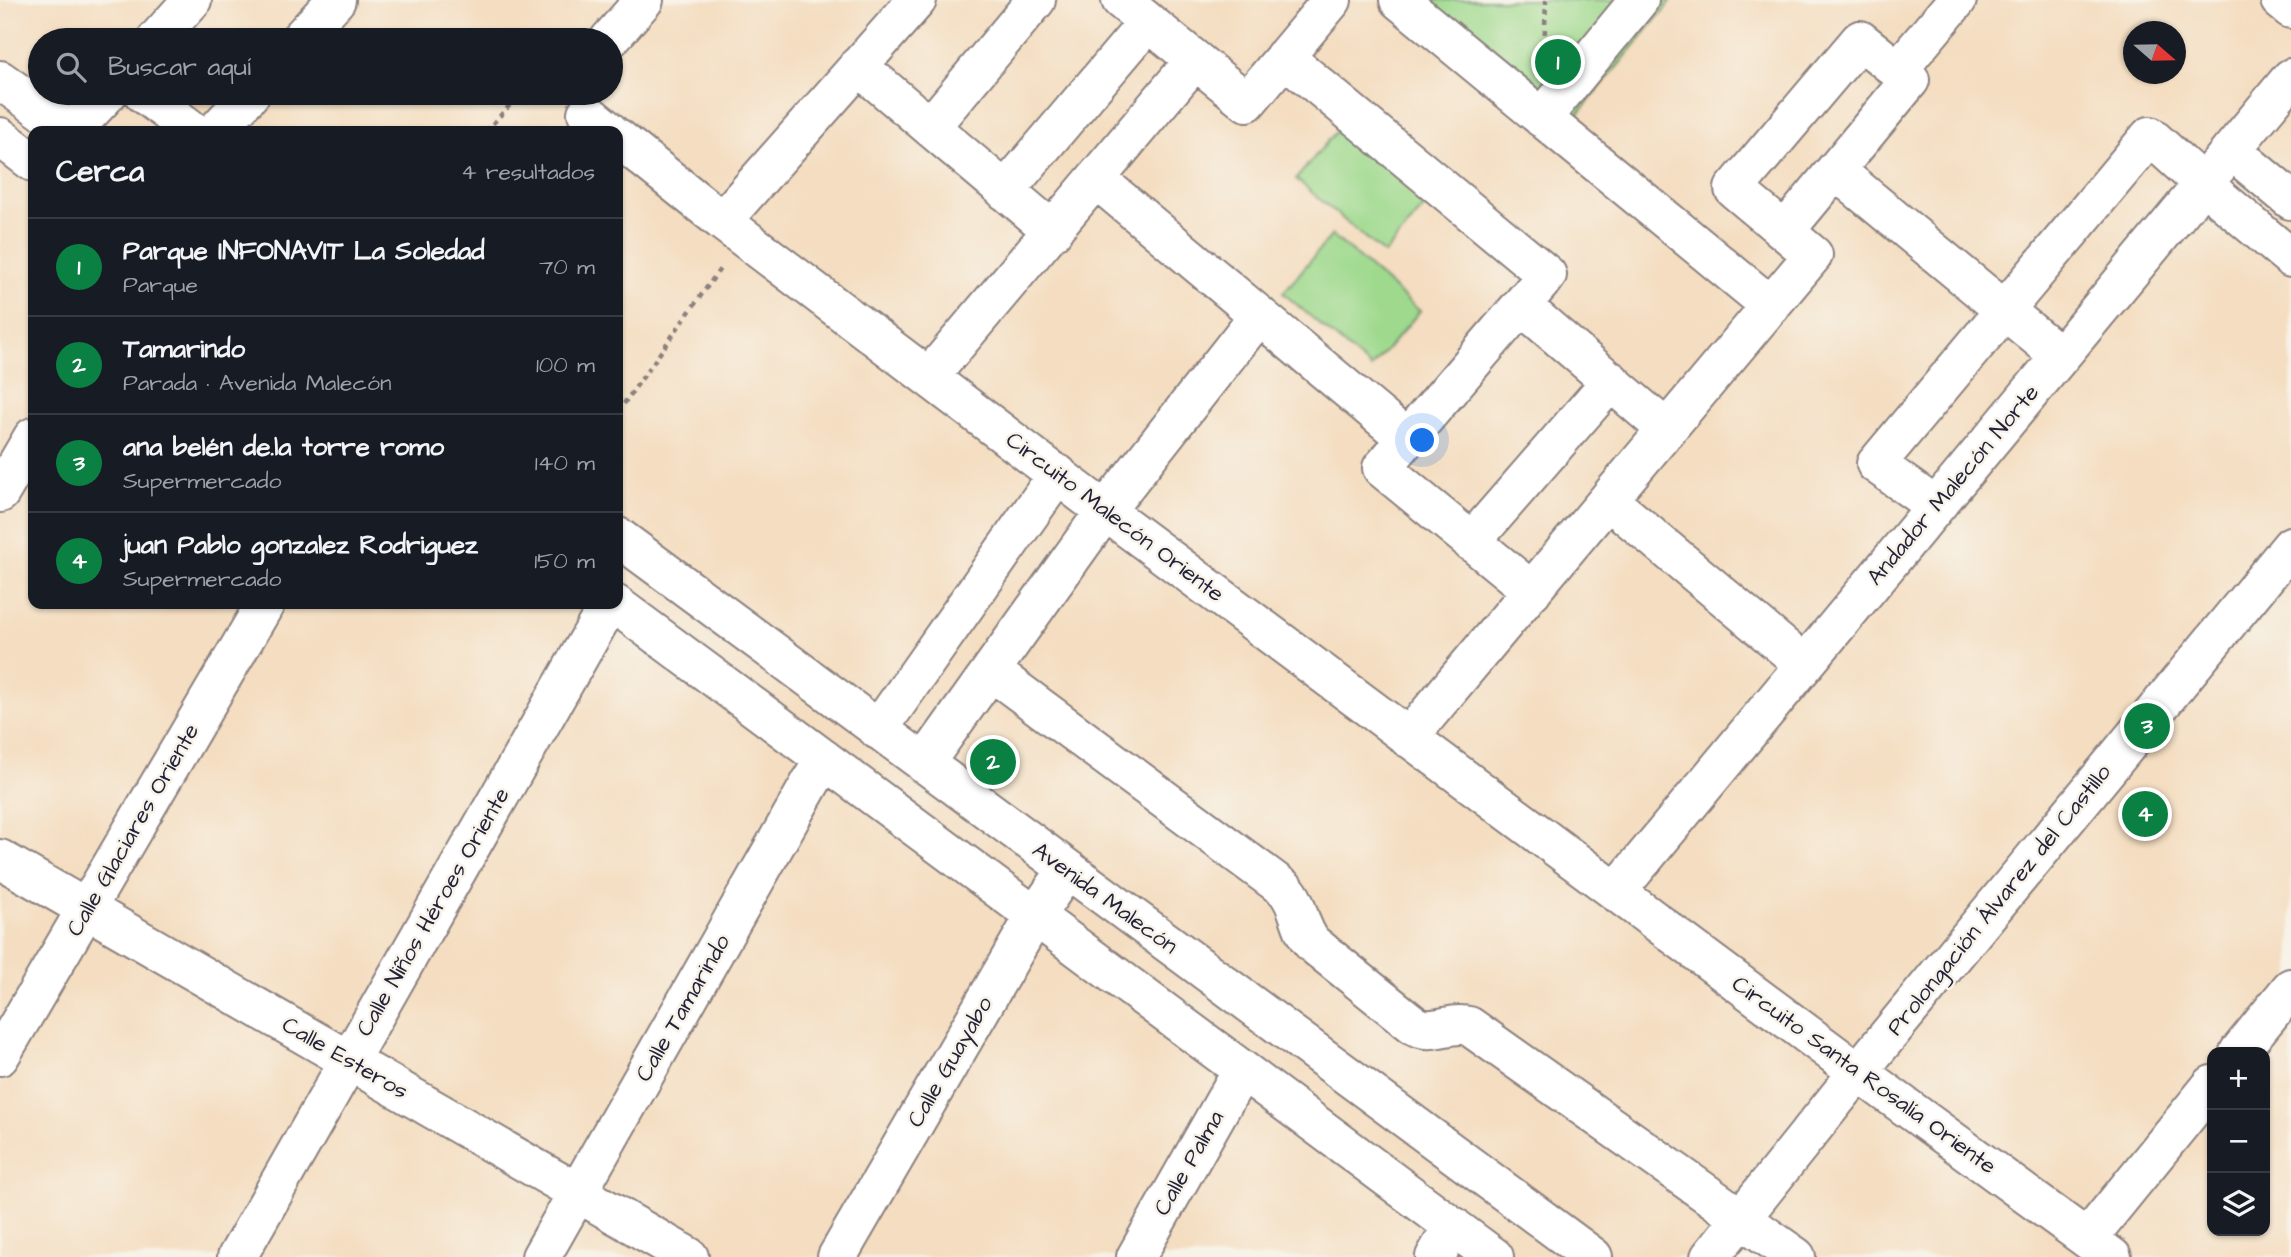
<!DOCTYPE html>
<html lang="es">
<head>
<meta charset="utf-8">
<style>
	body { margin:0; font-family:"Architects Daughter",sans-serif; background:#242831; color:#f1f3f6 }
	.controls { position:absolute; right:21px; bottom:21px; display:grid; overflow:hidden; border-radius:14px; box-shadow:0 2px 5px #0004 }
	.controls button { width:63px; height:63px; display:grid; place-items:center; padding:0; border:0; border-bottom:2px solid #363941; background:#171b24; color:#f1f3f6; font:35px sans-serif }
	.compass { position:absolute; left:2123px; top:21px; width:63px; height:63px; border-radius:50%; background:#171b24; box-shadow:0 2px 5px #0004; rotate:110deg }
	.you { position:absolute; left:1423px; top:441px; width:24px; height:24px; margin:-18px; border:5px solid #fff; border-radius:50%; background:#1a73e8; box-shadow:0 0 0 10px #1a73e833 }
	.badge { display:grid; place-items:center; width:46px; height:46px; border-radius:50%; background:#0b8043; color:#fff; font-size:23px; font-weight:700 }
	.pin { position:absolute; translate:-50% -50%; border:4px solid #fff; box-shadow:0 2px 7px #0006 }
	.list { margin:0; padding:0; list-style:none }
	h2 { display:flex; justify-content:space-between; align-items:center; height:91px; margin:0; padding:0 28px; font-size:30px }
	h2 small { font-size:23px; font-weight:400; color:#9ea1a6 }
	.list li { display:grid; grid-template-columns:46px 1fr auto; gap:21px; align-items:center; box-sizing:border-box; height:98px; padding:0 28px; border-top:2px solid #363941 }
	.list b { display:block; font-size:26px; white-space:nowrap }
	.list p { margin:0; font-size:23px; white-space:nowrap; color:#9ea1a6 }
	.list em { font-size:23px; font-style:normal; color:#9ea1a6 }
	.icon { flex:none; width:38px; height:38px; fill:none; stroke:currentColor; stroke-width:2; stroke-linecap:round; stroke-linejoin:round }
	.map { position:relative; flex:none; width:2291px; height:1257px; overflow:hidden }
	.search { position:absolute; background:#171b24; box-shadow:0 2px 5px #0004; left:28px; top:28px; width:595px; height:77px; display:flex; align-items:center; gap:18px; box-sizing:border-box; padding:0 24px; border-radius:38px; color:#9ea1a6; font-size:26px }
	.panel { position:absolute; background:#171b24; box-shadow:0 2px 5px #0004; left:28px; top:126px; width:595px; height:483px; border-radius:14px }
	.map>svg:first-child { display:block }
</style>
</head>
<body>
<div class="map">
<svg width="2291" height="1257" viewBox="0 0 2291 1257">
	<rect width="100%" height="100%" fill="#f7f3e8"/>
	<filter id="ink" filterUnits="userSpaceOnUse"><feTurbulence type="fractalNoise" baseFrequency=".0143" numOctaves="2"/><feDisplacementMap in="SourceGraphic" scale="14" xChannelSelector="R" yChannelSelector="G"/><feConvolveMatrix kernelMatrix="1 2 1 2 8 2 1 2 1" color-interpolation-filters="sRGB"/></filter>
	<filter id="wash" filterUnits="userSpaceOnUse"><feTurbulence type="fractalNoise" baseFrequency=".00686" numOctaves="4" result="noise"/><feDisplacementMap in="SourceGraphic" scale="28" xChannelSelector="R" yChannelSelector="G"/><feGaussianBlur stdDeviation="1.57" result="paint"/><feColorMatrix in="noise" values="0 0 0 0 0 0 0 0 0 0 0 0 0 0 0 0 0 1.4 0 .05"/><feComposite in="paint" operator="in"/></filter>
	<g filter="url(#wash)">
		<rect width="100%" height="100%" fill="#f4ddc0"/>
		<path fill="#9ed98d" stroke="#607e64" stroke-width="2" d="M1420 0H1672L1570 124Z
			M1345 121 1433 197 1384 254 1296 179Z
			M1332 235 1420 311 1371 368 1283 293Z"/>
	</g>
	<g filter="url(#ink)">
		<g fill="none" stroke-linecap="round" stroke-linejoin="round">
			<defs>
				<path id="minor" d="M1121 0 1247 102 1332 0
					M1399 0 1771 306
					M2280 0 2291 9
					M156 40 192 0
					M299 40 336 0
					M609 40 644 0
					M1284 57 1547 275 1382 468 1532 591
					M858 66 1053 231
					M1898 70 1957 0
					M0 80 71 131
					M143 93 193 131
					M587 113 609 131
					M1542 118 1639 0
					M930 127 1036 0
					M72 131 108 93
					M216 131 251 93
					M0 137 33 162
					M618 138 722 221 1105 511 1858 1072 2112 1257
					M2231 150 2291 200
					M1836 171 2060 356
					M1096 179 1407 439
					M1005 191 1148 22
					M722 221 917 0
					M1522 306 1667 430
					M929 377 1195 60
					M0 493 33 437
					M1608 500 1804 664
					M1935 506 1876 464 2150 136 2203 184 2291 258
					M618 537 1593 1257
					M1471 542 1611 381
					M615 604 1494 1257
					M991 671 1285 889C1300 904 1298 928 1313 944L1414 1025C1432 1036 1449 1021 1469 1026L1796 1257
					M878 730 1058 474
					M1408 738 1813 255 1734 189 1860 40 1910 80 1785 231
					M924 764 1105 511 1259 315
					M0 859 689 1257
					M1616 892 2291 78
					M2239 1052 2291 988
					M0 1056 265 604
					M2087 1239 2212 1085
					M237 1257 609 604
					M541 1257 824 759
					M837 1257 1035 916 1067 870
					M1136 1257 1242 1070
					M1435 1257 1453 1226
					M1710 1257 1858 1072 2291 546"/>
			</defs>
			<use href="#minor" stroke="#8b807e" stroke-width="42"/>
			<path stroke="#8b807e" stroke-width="4.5" stroke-dasharray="5 5" stroke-linecap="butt" d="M1544 54 1546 0
				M486 131 521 93
				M618 412 722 266"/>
			<use href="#minor" stroke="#fff" stroke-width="38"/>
		</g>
	</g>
	<g text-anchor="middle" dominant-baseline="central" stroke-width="5" stroke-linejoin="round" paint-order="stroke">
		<g font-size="23" fill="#22223b" stroke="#f7f3e8">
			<text transform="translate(1953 485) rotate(-50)">Andador Malecón Norte</text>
			<text transform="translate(1115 517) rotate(37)">Circuito Malecón Oriente</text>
			<text transform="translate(133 830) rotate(-60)">Calle Glaciares Oriente</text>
			<text transform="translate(1105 898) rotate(36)">Avenida Malecón</text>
			<text transform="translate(1999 900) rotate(-51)">Prolongación Álvarez del Castillo</text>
			<text transform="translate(433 912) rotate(-60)">Calle Niños Héroes Oriente</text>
			<text transform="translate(683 1008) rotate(-60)">Calle Tamarindo</text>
			<text transform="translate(345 1058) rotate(30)">Calle Esteros</text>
			<text transform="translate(950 1062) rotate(-60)">Calle Guayabo</text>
			<text transform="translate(1864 1075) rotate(36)">Circuito Santa Rosalía Oriente</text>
			<text transform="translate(1189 1163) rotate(-60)">Calle Palma</text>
		</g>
	</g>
</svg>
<div class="controls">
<button>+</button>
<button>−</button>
<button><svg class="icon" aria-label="layers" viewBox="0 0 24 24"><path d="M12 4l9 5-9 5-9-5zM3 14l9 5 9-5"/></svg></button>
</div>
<svg class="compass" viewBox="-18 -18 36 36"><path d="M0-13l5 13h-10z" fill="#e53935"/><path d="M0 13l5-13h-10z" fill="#9ea1a6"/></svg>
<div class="you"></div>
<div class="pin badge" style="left:1558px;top:62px">1</div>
<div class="pin badge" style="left:993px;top:762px">2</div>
<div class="pin badge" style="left:2147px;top:726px">3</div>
<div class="pin badge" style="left:2145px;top:814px">4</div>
<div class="search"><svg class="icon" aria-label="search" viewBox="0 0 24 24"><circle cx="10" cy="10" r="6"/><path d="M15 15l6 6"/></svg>Buscar aquí</div>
<section class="panel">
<h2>Cerca<small>4 resultados</small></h2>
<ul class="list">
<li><span class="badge">1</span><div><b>Parque INFONAVIT La Soledad</b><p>Parque</p></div><em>70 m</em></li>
<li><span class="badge">2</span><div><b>Tamarindo</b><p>Parada · Avenida Malecón</p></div><em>100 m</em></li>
<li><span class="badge">3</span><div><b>ana belén de.la torre romo</b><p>Supermercado</p></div><em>140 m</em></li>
<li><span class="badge">4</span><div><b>juan Pablo gonzalez Rodriguez</b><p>Supermercado</p></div><em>150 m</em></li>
</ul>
</section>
</div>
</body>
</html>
